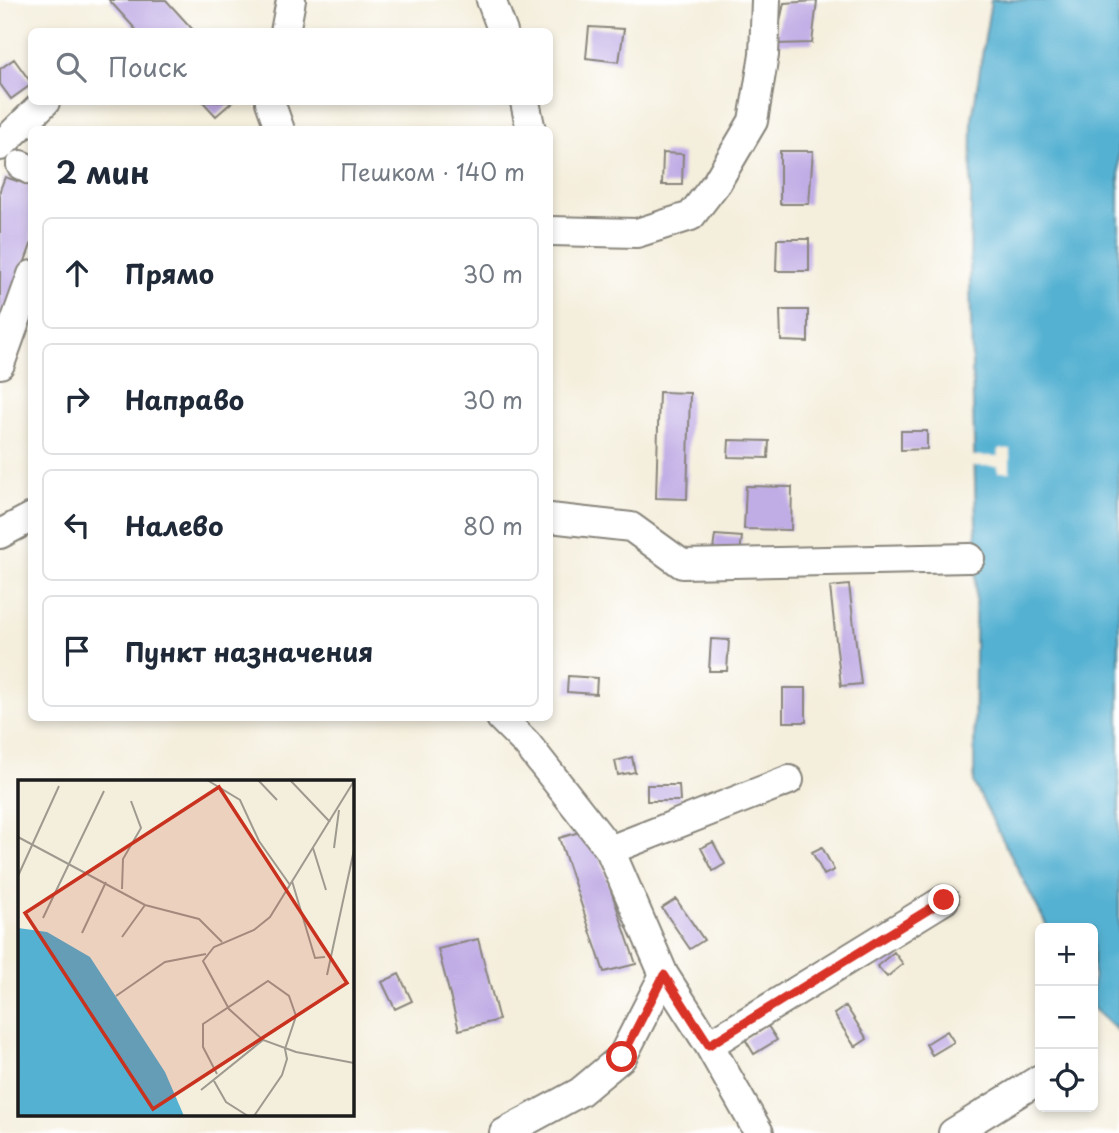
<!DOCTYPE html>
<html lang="ru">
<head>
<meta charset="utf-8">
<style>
	body { margin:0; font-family:"Playpen Sans",sans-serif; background:#f2f2f3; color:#1f2937 }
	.controls { position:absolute; right:21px; bottom:21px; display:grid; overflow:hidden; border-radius:10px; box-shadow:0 4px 10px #0003 }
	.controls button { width:63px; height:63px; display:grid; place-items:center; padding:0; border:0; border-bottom:2px solid #e0e1e3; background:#fff; color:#1f2937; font:35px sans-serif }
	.stop { position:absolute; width:21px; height:21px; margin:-16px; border:5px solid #d93025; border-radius:50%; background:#fff }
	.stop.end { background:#d93025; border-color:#fff; box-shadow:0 2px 7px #0008 }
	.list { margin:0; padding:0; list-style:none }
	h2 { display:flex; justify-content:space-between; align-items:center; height:91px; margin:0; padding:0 28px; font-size:30px }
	h2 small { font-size:23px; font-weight:400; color:#747a83 }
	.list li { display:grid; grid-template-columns:46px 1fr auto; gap:21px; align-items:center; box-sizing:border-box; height:112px; margin:0 14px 14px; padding:0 14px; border:2px solid #e0e1e3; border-radius:10px }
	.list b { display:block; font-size:26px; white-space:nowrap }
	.list em { font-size:23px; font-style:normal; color:#747a83 }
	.icon { flex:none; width:38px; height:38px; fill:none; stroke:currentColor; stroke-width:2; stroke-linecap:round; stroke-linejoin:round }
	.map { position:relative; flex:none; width:1119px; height:1133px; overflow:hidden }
	.search { position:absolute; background:#fff; box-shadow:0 4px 10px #0003; left:28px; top:28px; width:525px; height:77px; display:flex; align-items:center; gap:18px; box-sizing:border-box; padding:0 24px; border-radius:10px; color:#747a83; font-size:26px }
	.panel { position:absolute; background:#fff; box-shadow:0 4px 10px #0003; left:28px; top:126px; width:525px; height:595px; border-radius:10px }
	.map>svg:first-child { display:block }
</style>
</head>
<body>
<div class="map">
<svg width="1119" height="1133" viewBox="0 0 1119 1133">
	<rect width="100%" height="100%" fill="#fff"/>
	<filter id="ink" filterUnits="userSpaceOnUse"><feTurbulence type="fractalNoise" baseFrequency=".0143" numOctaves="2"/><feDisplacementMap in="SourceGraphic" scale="14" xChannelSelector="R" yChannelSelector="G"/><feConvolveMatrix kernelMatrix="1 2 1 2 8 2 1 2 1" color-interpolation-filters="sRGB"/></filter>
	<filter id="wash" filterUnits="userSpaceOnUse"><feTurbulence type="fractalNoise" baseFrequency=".00686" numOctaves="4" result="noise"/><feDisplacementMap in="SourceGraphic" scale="28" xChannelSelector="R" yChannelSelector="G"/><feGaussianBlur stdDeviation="1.57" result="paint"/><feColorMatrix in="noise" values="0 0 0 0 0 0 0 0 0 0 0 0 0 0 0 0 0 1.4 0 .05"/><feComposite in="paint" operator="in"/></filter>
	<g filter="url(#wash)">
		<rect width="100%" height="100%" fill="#f4eedc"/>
		<path fill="#54b1d2" stroke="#386677" stroke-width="2" d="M991 0H1119V1032L1093 1008V928H1048L974 784 976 524 970 281 972 119Z"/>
		<path fill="#f4eedc" d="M999 449H1010V472H998V466H971V456H998Z"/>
		<g id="blocks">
			<path fill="#c1ade5" d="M109 0H166L195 32H138Z
				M817 1 812 43 775 44 784 3Z
				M589 27 624 29 619 62 586 58Z
				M14 59 32 84 11 99 0 84V69Z
				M203 102H232L216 116Z
				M780 151H813L809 204H780Z
				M663 153 683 154 682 185H662Z
				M5 177 32 186V242L0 330V190Z
				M777 239H809V271H776Z
				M780 310H808V342L781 341Z
				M659 392 690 393 687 499 656 498Z
				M901 431H927V449L901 450Z
				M729 440 769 441 768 458 728 457Z
				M746 486 792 487 791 530 744 529Z
				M715 535 742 537 740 553 713 550Z
				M849 585 861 684 841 686 830 587Z
				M711 639 729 640 727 671H709Z
				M568 676 597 678 596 694 567 692Z
				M783 688H806V722H783Z
				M632 757 635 772 618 775 615 761Z
				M647 785H679L680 801H647Z
				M590 829 636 964 604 972 559 838Z
				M713 842 725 864 713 871 701 848Z
				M822 847 834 870 824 875 812 852Z
				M676 899 704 940 690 949 662 908Z
				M478 939 499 1020 459 1030 438 949Z
				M894 952 903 964 887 977 877 966Z
				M399 974 412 1001 395 1009 382 982Z
				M846 1006 867 1039 855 1047 834 1014Z
				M768 1026 777 1040 754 1054 745 1039Z
				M947 1031 954 1042 932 1055 926 1044Z"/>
		</g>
	</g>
	<g filter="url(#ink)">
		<use href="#blocks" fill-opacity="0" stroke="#88857c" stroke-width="2"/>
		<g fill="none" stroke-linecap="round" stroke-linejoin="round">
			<defs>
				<path id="minor" d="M491 0 503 32
					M285 32 291 0
					M270 102 280 130
					M525 102 531 130
					M0 146 45 102
					M21 165 32 171
					M550 231 637 233 691 216 717 182 753 121 764 55 766 0
					M0 364 32 275
					M550 518 631 527 682 564 970 558
					M0 534 32 517
					M501 718 527 744 610 850 664 975 709 1045 759 1133
					M610 850 789 780
					M709 1045 944 900
					M504 1133 580 1092 622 1057 664 975
					M953 1133 1040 1079"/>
			</defs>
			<use href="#minor" stroke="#88857c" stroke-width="32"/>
			<use href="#minor" stroke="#fff" stroke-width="28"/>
		</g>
	</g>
	<g fill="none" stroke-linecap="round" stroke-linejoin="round" filter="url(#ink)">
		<path stroke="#d93025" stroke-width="9" d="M622 1057 664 975 709 1045 944 900"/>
	</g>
	<g transform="translate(18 780)">
		<rect width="336" height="336" fill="#f4eedc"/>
		<path d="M0 148 29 152 72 177 147 292 166 336H0Z" fill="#54b1d2"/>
		<path fill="none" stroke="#9e9a8f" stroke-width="2" d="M189 0 222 20 241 61 272 105M240 0 259 20M272 0 312 42M336 1 252 137 236 150 196 167 185 181 211 229 245 260 278 272 336 283M0 57 127 125 181 139 204 162M295 68 308 110M316 68 321 30M0 96 41 6M274 101 297 178 307 177M104 109 105 79 123 48 113 21M25 138 86 11M64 153 88 102M104 157 127 125M309 195 336 70M98 216 147 182 188 174M199 294 185 267V244L250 201 271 216 278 236 267 269 269 279 264 295 236 336M196 301 208 322 230 336M183 310 245 260"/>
		<path fill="#c8321e" fill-opacity="0.15" stroke="#c8321e" stroke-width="3.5" d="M201 7 329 203 135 329 7 133Z"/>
		<rect width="336" height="336" fill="none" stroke="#1c1c1c" stroke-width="3.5"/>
	</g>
</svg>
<div class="controls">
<button>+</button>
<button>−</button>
<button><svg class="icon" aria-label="locate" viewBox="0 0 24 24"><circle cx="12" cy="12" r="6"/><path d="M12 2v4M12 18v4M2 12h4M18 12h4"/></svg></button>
</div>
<div class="stop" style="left:622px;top:1057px"></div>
<div class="stop end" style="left:944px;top:900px"></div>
<div class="search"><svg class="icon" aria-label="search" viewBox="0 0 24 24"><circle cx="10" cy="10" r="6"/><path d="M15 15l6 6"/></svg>Поиск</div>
<section class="panel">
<h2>2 мин<small>Пешком · 140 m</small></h2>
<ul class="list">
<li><svg class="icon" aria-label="ahead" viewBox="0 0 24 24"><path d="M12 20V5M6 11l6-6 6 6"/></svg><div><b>Прямо</b></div><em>30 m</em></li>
<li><svg class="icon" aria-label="right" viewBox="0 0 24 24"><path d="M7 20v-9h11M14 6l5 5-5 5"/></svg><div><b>Направо</b></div><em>30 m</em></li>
<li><svg class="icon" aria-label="left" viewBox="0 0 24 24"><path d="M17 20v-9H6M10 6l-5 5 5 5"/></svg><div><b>Налево</b></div><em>80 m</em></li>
<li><svg class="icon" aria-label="arrive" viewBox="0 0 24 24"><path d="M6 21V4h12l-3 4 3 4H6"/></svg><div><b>Пункт назначения</b></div></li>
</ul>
</section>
</div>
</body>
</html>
